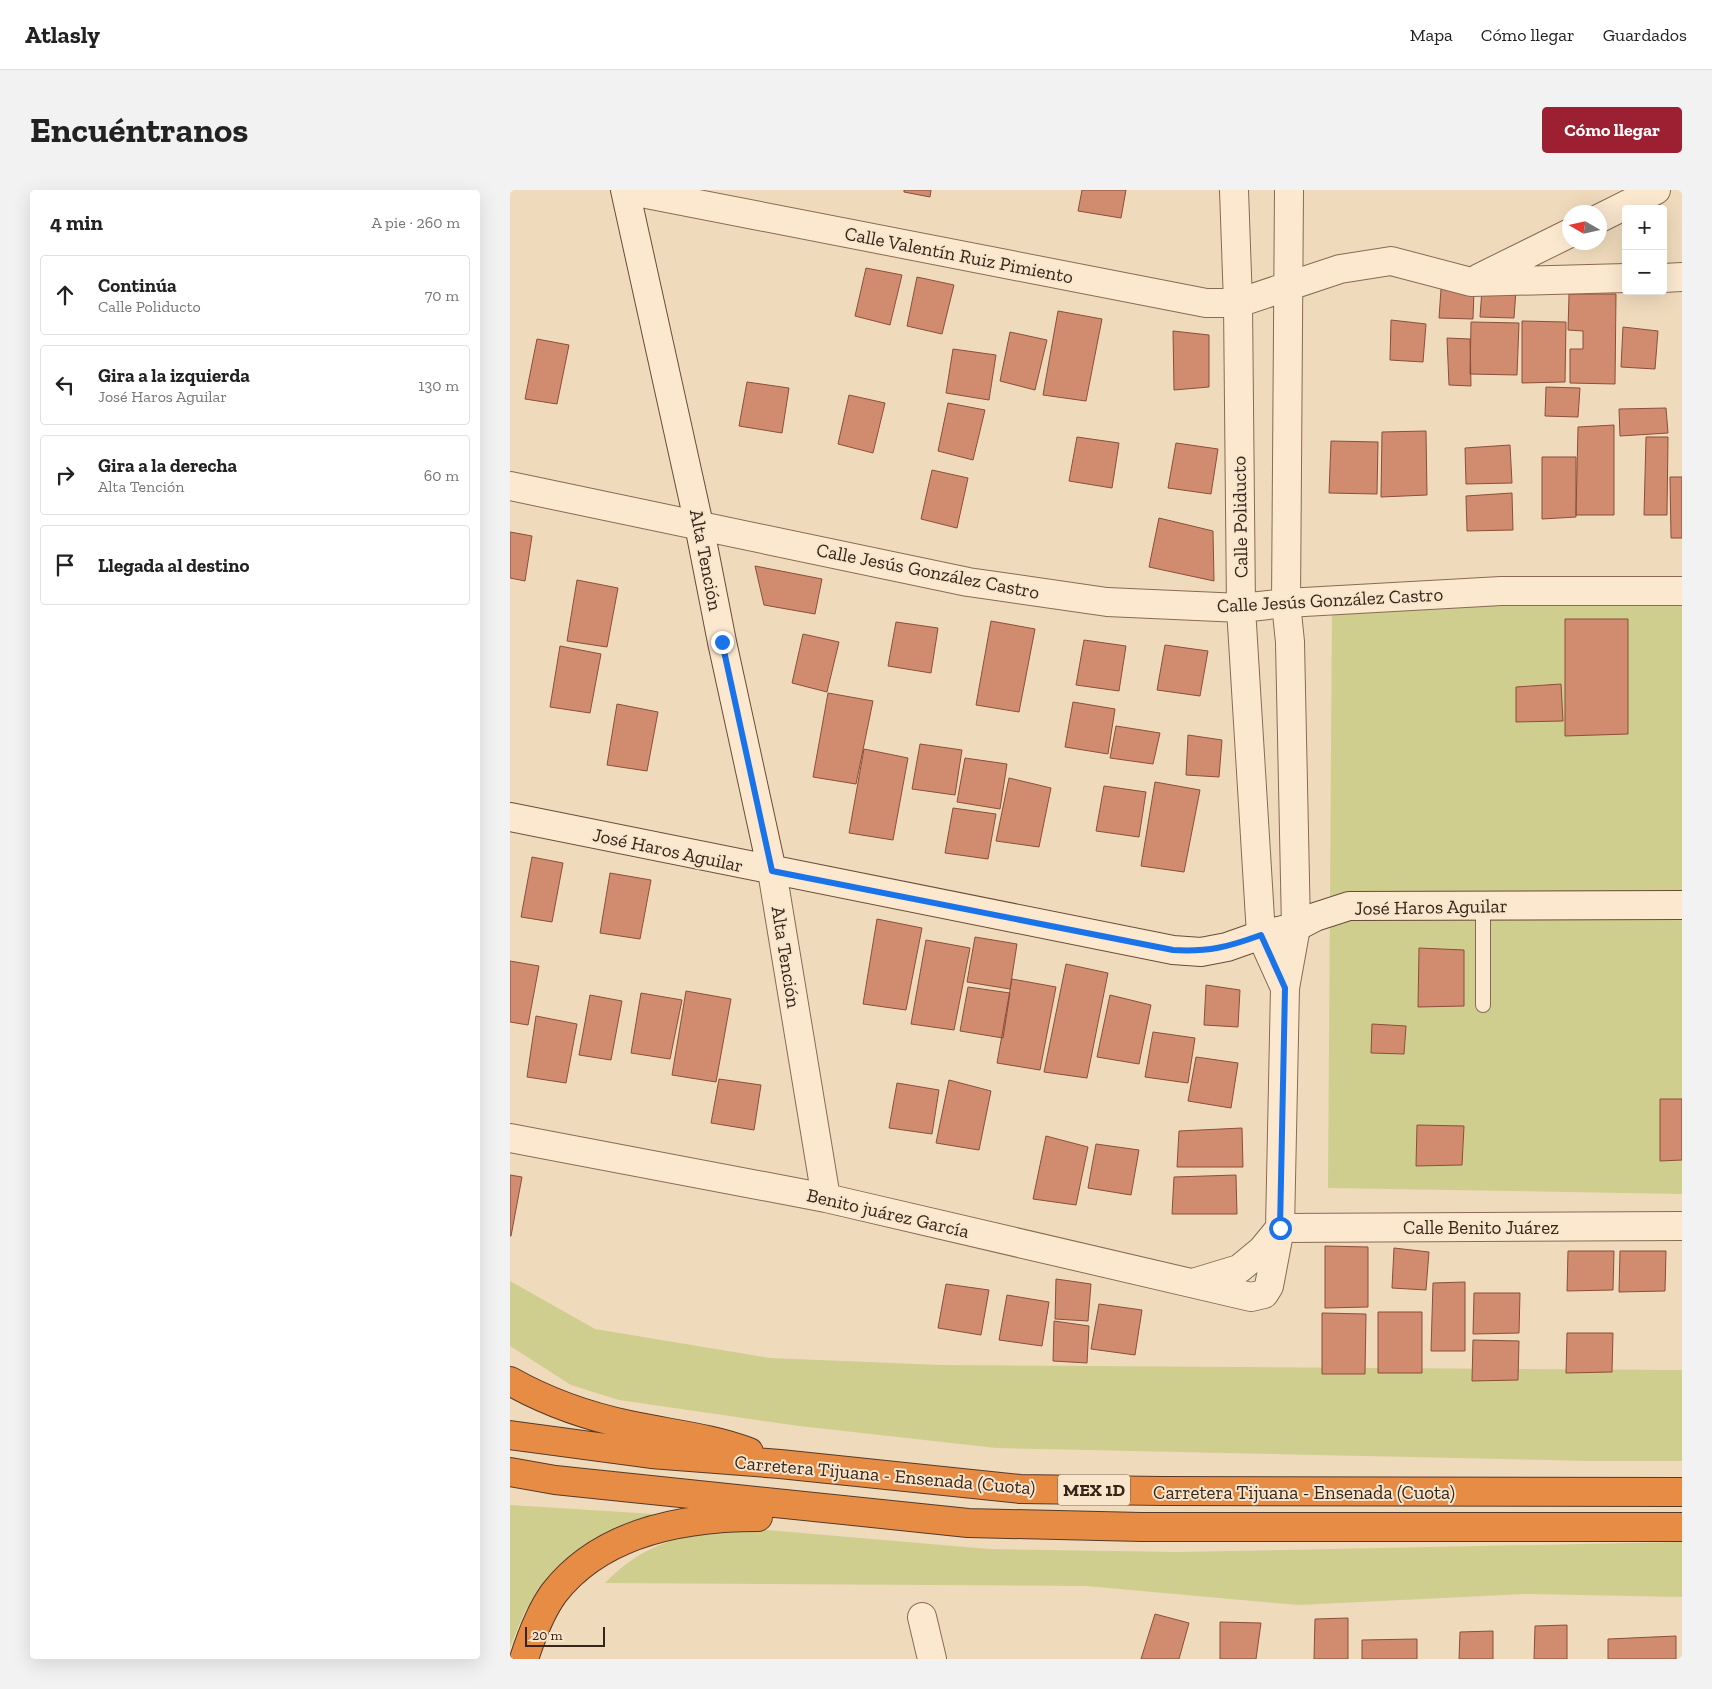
<!DOCTYPE html>
<html lang="es">
<head>
<meta charset="utf-8">
<style>
	body { margin:0; font-family:"Zilla Slab",serif; background:#f2f2f2; color:#222 }
	.controls { position:absolute; right:15px; top:15px; display:grid; overflow:hidden; border-radius:5px; box-shadow:0 5px 20px #0002 }
	.controls button { width:45px; height:45px; display:grid; place-items:center; padding:0; border:0; border-bottom:1px solid #e0e0e0; background:#fff; color:#222; font:25px sans-serif }
	.compass { position:absolute; left:1052px; top:15px; width:45px; height:45px; border-radius:50%; background:#fff; box-shadow:0 5px 20px #0002; rotate:279deg }
	.scale { position:absolute; left:15px; bottom:12px; width:80px; box-sizing:border-box; padding-left:5px; border:2px solid #37251a; border-top:0; font-size:14px; line-height:18px; white-space:nowrap; color:#37251a; -webkit-text-stroke:4px #f8e5cc; paint-order:stroke }
	.stop { position:absolute; width:15px; height:15px; margin:-11px; border:4px solid #1a73e8; border-radius:50%; background:#fff }
	.stop.end { background:#1a73e8; border-color:#fff; box-shadow:0 1px 5px #0008 }
	.list { margin:0; padding:0; list-style:none }
	h2 { display:flex; justify-content:space-between; align-items:center; height:65px; margin:0; padding:0 20px; font-size:21px }
	h2 small { font-size:16px; font-weight:400; color:#767676 }
	.list li { display:grid; grid-template-columns:32px 1fr auto; gap:15px; align-items:center; box-sizing:border-box; height:80px; margin:0 10px 10px; padding:0 10px; border:1px solid #e0e0e0; border-radius:5px }
	.list b { display:block; font-size:19px; white-space:nowrap }
	.list p { margin:0; font-size:16px; white-space:nowrap; color:#767676 }
	.list em { font-size:16px; font-style:normal; color:#767676 }
	.icon { flex:none; width:28px; height:28px; fill:none; stroke:currentColor; stroke-width:2; stroke-linecap:round; stroke-linejoin:round }
	.map { position:relative; flex:none; width:1172px; height:1469px; overflow:hidden; border-radius:5px }
	header { display:flex; align-items:center; gap:30px; box-sizing:border-box; height:70px; padding:0 25px; background:#fff; border-bottom:1px solid #e0e0e0 }
	header strong { font-size:24px }
	nav { display:flex; gap:28px; margin-inline-start:auto; font-size:18px }
	.intro { display:flex; align-items:center; justify-content:space-between; box-sizing:border-box; height:120px; padding:0 30px }
	h1 { margin:0; font-size:35px }
	.button { padding:12px 22px; border-radius:5px; background:#9c2031; color:#fff; font-size:18px; font-weight:700 }
	main { display:flex; gap:30px; padding:0 30px }
	aside { flex:1; background:#fff; border-radius:5px; box-shadow:0 5px 20px #0002 }
	.map>svg:first-child { display:block }
</style>
</head>
<body>
<header>
<strong>Atlasly</strong>
<nav><a>Mapa</a><a>Cómo llegar</a><a>Guardados</a></nav>
</header>
<div class="intro"><h1>Encuéntranos</h1><a class="button">Cómo llegar</a></div>
<main>
<aside>
<h2>4 min<small>A pie · 260 m</small></h2>
<ul class="list">
<li><svg class="icon" aria-label="ahead" viewBox="0 0 24 24"><path d="M12 20V5M6 11l6-6 6 6"/></svg><div><b>Continúa</b><p>Calle Poliducto</p></div><em>70 m</em></li>
<li><svg class="icon" aria-label="left" viewBox="0 0 24 24"><path d="M17 20v-9H6M10 6l-5 5 5 5"/></svg><div><b>Gira a la izquierda</b><p>José Haros Aguilar</p></div><em>130 m</em></li>
<li><svg class="icon" aria-label="right" viewBox="0 0 24 24"><path d="M7 20v-9h11M14 6l5 5-5 5"/></svg><div><b>Gira a la derecha</b><p>Alta Tención</p></div><em>60 m</em></li>
<li><svg class="icon" aria-label="arrive" viewBox="0 0 24 24"><path d="M6 21V4h12l-3 4 3 4H6"/></svg><div><b>Llegada al destino</b></div></li>
</ul>
</aside>
<div class="map">
<svg width="1172" height="1469" viewBox="0 0 1172 1469">
	<rect width="100%" height="100%" fill="#f0dabc"/>
	<path fill="#cfce8f" d="M1172 410V1004L818 998 822 414Z
		M0 1091 85 1139 260 1168 431 1175 1172 1180V1271H1081L486 1258 289 1236 109 1210 61 1195 0 1156Z
		M0 1315 144 1324 89 1346 68 1360 45 1380 15 1421 0 1457Z
		M257 1340 479 1359 668 1362 1172 1352V1407L1017 1404 788 1415 576 1396 95 1393C145 1342 190 1343 257 1340Z"/>
	<path fill="#d18b6f" stroke="#8a4f39" d="M394 0H421L420 7 394 2Z
		M572 0H616L611 28 568 21Z
		M356 78 392 85 380 135 345 126Z
		M407 87 444 95 432 144 397 136Z
		M931 99 964 100 963 129 929 128Z
		M972 99 1006 100 1004 128 970 127Z
		M1059 104H1106L1105 194 1060 193V159H1073V141L1058 140Z
		M548 121 592 129 576 211 533 205Z
		M881 130 916 134 913 172 880 170Z
		M1012 131 1056 132 1055 192 1012 193Z
		M961 132 1009 133 1007 185 960 184Z
		M1113 137 1148 141 1145 179 1111 177Z
		M663 141 699 145V197L664 200Z
		M500 142 537 150 525 200 490 191Z
		M937 148 960 149 961 196 939 195Z
		M27 149 59 155 47 214 15 209Z
		M443 159 486 165 479 210 436 203Z
		M237 192 279 198 272 243 229 236Z
		M1036 197 1070 198 1068 227 1035 226Z
		M339 205 375 213 363 263 328 254Z
		M438 213 475 220 463 270 428 261Z
		M1156 218 1158 243 1110 246 1109 219Z
		M1104 235V325H1066L1068 237Z
		M916 241 917 305 871 307 872 242Z
		M567 247 609 253 602 298 559 291Z
		M1136 247H1158L1157 325H1134Z
		M821 251 868 252 867 304 819 303Z
		M666 253 708 259 701 304 658 298Z
		M1000 255 1002 293 956 294 955 258Z
		M1032 267H1066V327L1032 329Z
		M422 280 458 288 447 338 411 329Z
		M1160 287H1172V348H1161Z
		M1002 303 1003 340 957 341 956 306Z
		M649 328 703 341 704 391 639 377Z
		M0 342 22 346 15 391 0 388Z
		M245 376 312 389 305 424 254 415Z
		M67 390 108 398 97 457 57 451Z
		M1055 429H1118V544L1055 546Z
		M481 431 525 439 509 522 466 515Z
		M386 432 428 438 421 483 378 476Z
		M293 444 329 452 317 502 282 493Z
		M574 450 616 456 609 501 566 495Z
		M655 455 698 461 690 506 647 500Z
		M50 456 91 464 80 523 40 517Z
		M1051 494 1053 531 1006 532V497Z
		M318 503 363 511 346 594 303 587Z
		M563 512 605 519 598 564 555 557Z
		M107 514 148 522 137 581 97 575Z
		M606 536 650 543 643 574 600 568Z
		M678 545 712 550 709 587 676 585Z
		M410 554 452 560 445 605 402 599Z
		M354 559 398 568 383 650 339 643Z
		M455 568 497 574 490 619 447 612Z
		M499 588 541 598 529 657 486 651Z
		M645 592 690 600 674 682 631 676Z
		M594 596 636 602 629 647 586 641Z
		M443 618 486 624 478 669 435 663Z
		M22 667 53 673 42 732 11 727Z
		M100 683 141 690 130 749 90 743Z
		M367 729 412 738 396 820 353 814Z
		M465 747 507 754 500 799 457 792Z
		M416 750 460 758 444 840 401 834Z
		M909 758 954 760V816L908 817Z
		M0 771 29 776 18 835 0 832Z
		M556 774 598 783 577 888 534 882Z
		M502 789 546 797 530 880 487 873Z
		M696 795 730 800 728 837 694 835Z
		M458 797 500 803 493 848 450 841Z
		M176 801 221 809 206 892 162 885Z
		M131 803 172 810 160 869 121 863Z
		M80 805 112 811 101 870 69 865Z
		M600 805 641 815 629 874 587 867Z
		M26 826 67 834 56 893 17 887Z
		M862 834 896 836 894 864 861 863Z
		M643 842 685 848 678 893 635 887Z
		M686 867 728 873 721 918 678 911Z
		M209 889 251 895 244 940 201 933Z
		M439 890 481 901 469 960 426 953Z
		M387 893 429 900 422 944 379 938Z
		M1150 909H1172V970L1150 971Z
		M907 935 954 936 952 975 906 976Z
		M732 938 733 977H667L669 941Z
		M536 946 578 957 566 1015 523 1009Z
		M586 954 629 960 621 1005 578 998Z
		M0 985 12 987 1 1046H0Z
		M726 985 727 1024H662L664 987Z
		M815 1056 858 1057V1117L815 1118Z
		M884 1058 919 1062 916 1100 882 1098Z
		M1058 1061H1104L1103 1100 1057 1101Z
		M1110 1061H1156L1155 1101 1109 1102Z
		M546 1089 581 1094 578 1131 545 1129Z
		M955 1092V1161H921L923 1093Z
		M436 1094 479 1100 471 1145 428 1138Z
		M964 1103H1010L1009 1143 963 1144Z
		M497 1105 539 1112 532 1156 489 1150Z
		M589 1114 632 1120 625 1165 581 1159Z
		M868 1122H912V1183H868Z
		M812 1123 856 1124 855 1184H812Z
		M544 1131 579 1136 577 1173 543 1171Z
		M1057 1143H1103L1102 1182 1056 1183Z
		M963 1150 1009 1151 1008 1190 962 1191Z
		M645 1424 679 1433 669 1469H631Z
		M838 1428V1469H804L805 1429Z
		M710 1432 751 1433 746 1469H710Z
		M1057 1435V1469H1024L1025 1436Z
		M983 1441V1469H949L950 1442Z
		M1166 1446V1469H1098V1449Z
		M907 1449V1469H852V1450Z"/>
	<g fill="none" stroke-linecap="round" stroke-linejoin="round">
		<defs>
			<path id="lane" d="M973 716V815"/>
			<path id="street" d="M116 0 696 113H728L830 79 881 71 961 92 1116 88
				M724 0 728 113 731 418 751 745 775 798
				M1090 28 1146 0
				M969 88 1060 43
				M1153 88 1172 87
				M0 296 458 392 597 412 731 418 776 413 991 401H1172
				M262 681 316 1008
				M0 948 316 1008 741 1107 754 1104 759 1096 770 1038 775 798 786 737 780 452 776 413 779 0
				M686 1092 729 1079 752 1060 770 1038 1172 1036
				M412 1427 422 1469"/>
			<path id="secondary" d="M115 0 189 335 212 452 262 681
				M0 627 663 760 691 762 717 757 751 745 786 737 805 727 839 716 1172 715"/>
			<path id="highway" d="M0 1191C37 1212 77 1226 119 1235 159 1244 200 1247 239 1262
				M0 1245 141 1264 270 1274 510 1299 652 1301 1172 1302
				M0 1282 45 1290 458 1333 631 1337H1172
				M14 1469C21 1447 30 1422 44 1403 92 1341 174 1327 248 1327"/>
		</defs>
		<use href="#lane" stroke="#896a54" stroke-width="16"/>
		<use href="#street" stroke="#896a54" stroke-width="30"/>
		<use href="#secondary" stroke="#6a4b38" stroke-width="30"/>
		<use href="#highway" stroke="#563929" stroke-width="30"/>
		<use href="#lane" stroke="#fbe8cf" stroke-width="14"/>
		<use href="#street" stroke="#fbe8cf" stroke-width="28"/>
		<use href="#secondary" stroke="#fbe8cf" stroke-width="28"/>
		<use href="#highway" stroke="#e78c45" stroke-width="28"/>
	</g>
	<g fill="none" stroke-linecap="round" stroke-linejoin="round">
		<path stroke="#1a73e8" stroke-width="6" d="M212 452 262 681 663 760C699 762 718 757 751 745L775 798 770 1038"/>
	</g>
	<g text-anchor="middle" dominant-baseline="central" stroke-width="4" stroke-linejoin="round" paint-order="stroke">
		<rect fill="#f8e5cc" stroke="#715f4f" stroke-width="1" x="548" y="1284.5" width="72" height="31" rx="4"/>
		<g font-size="18" font-weight="bold" fill="#37251a">
			<text x="584" y="1300">MEX 1D</text>
		</g>
		<g font-size="19" fill="#37251a" stroke="#f8e5cc">
			<text transform="translate(449 65) rotate(11)">Calle Valentín Ruiz Pimiento</text>
			<text transform="translate(730 327) rotate(-91)">Calle Poliducto</text>
			<text transform="translate(196 370) rotate(79)">Alta Tención</text>
			<text transform="translate(418 381) rotate(11)">Calle Jesús González Castro</text>
			<text transform="translate(820 410) rotate(-3)">Calle Jesús González Castro</text>
			<text transform="translate(158 660) rotate(12)">José Haros Aguilar</text>
			<text transform="translate(921 717) rotate(-1)">José Haros Aguilar</text>
			<text transform="translate(276 767) rotate(81)">Alta Tención</text>
			<text transform="translate(378 1023) rotate(13)">Benito juárez García</text>
			<text x="971" y="1037">Calle Benito Juárez</text>
			<text transform="translate(375 1285) rotate(5)">Carretera Tijuana - Ensenada (Cuota)</text>
			<text x="794" y="1302">Carretera Tijuana - Ensenada (Cuota)</text>
		</g>
	</g>
</svg>
<div class="controls">
<button>+</button>
<button>−</button>
</div>
<svg class="compass" viewBox="-18 -18 36 36"><path d="M0-13l5 13h-10z" fill="#e53935"/><path d="M0 13l5-13h-10z" fill="#767676"/></svg>
<div class="scale">20 m</div>
<div class="stop" style="left:770px;top:1038px"></div>
<div class="stop end" style="left:212px;top:452px"></div>
</div>
</main>
</body>
</html>
